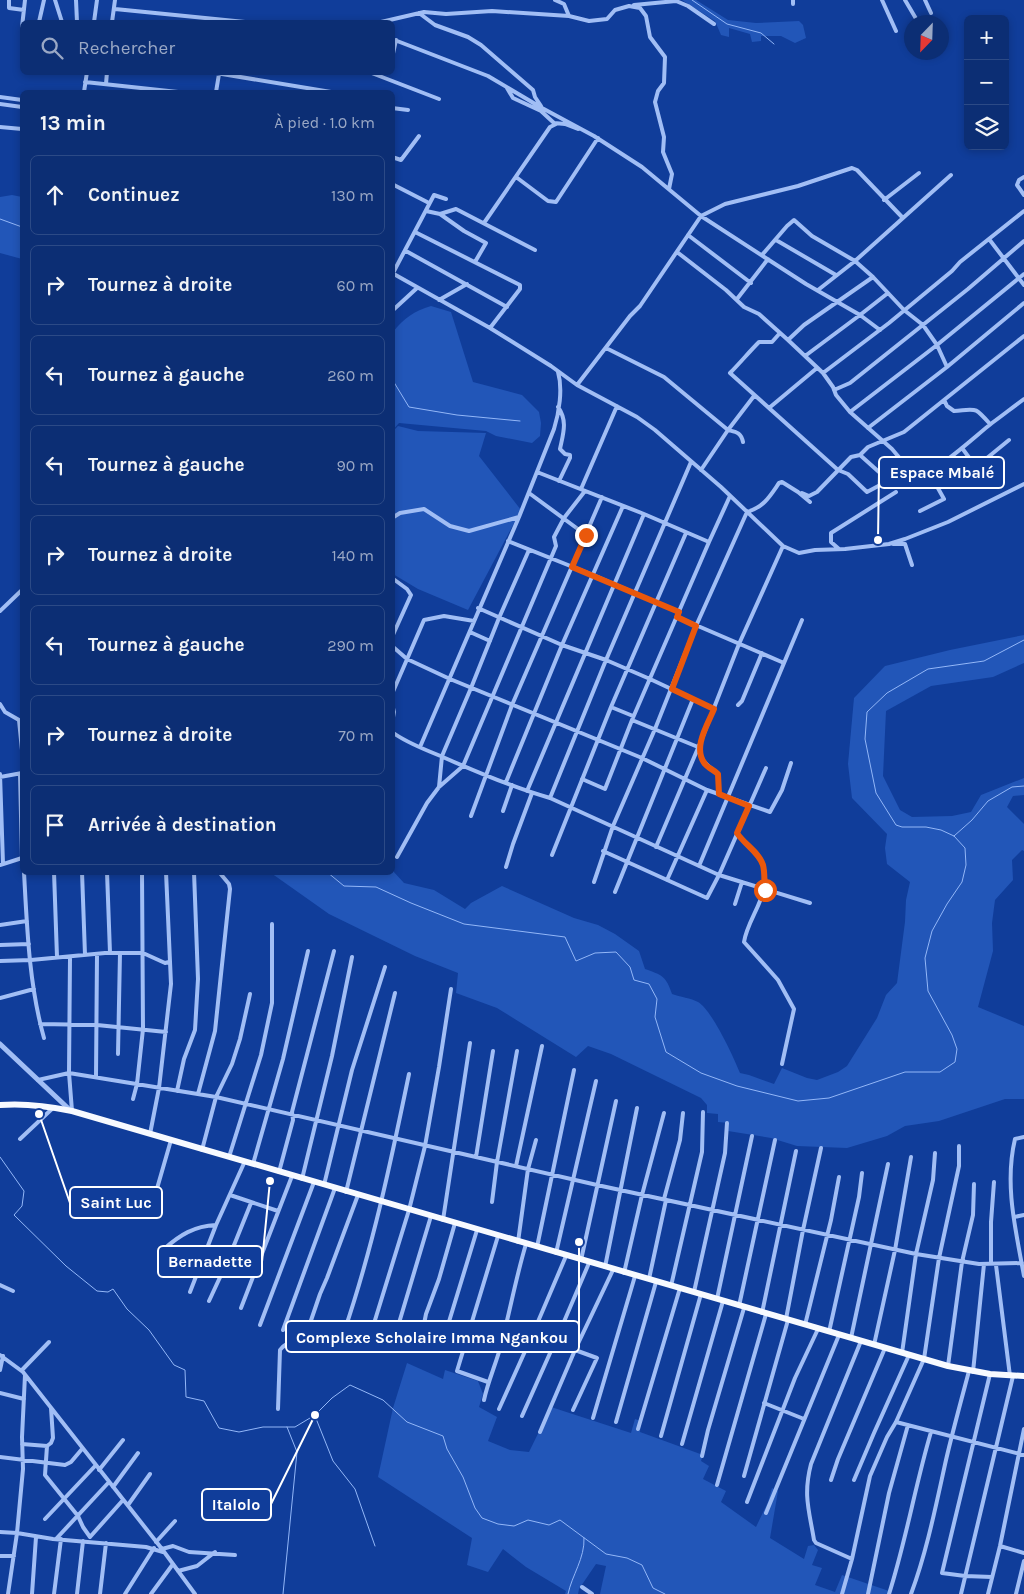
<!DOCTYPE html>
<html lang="fr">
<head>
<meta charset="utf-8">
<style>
	body { margin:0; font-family:Karla,sans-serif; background:#1a3a7c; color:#f1f3f6 }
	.controls { position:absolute; right:15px; top:15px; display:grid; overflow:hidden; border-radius:8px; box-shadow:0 2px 8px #0003 }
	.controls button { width:45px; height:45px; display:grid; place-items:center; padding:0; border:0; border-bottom:1px solid #2c4a86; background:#0c2e74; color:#f1f3f6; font:25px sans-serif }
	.compass { position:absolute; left:904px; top:15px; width:45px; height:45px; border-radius:50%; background:#0c2e74; box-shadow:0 2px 8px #0003; rotate:203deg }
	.stop { position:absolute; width:15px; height:15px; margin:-11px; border:4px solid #ea580c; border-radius:50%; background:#fff }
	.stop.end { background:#ea580c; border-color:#fff; box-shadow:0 1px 5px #0008 }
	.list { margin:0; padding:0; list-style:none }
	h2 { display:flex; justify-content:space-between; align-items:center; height:65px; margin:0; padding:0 20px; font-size:21px }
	h2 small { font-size:16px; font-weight:400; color:#9aa8c5 }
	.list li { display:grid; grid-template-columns:32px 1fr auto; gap:15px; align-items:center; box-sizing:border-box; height:80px; margin:0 10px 10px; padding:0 10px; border:1px solid #2c4a86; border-radius:8px }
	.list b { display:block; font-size:19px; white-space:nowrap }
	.list em { font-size:16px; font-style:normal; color:#9aa8c5 }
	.icon { flex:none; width:28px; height:28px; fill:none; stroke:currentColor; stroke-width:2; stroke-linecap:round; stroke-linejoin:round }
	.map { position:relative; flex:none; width:1024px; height:1594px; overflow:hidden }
	.search { position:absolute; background:#0c2e74; box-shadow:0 2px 8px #0003; left:20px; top:20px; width:375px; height:55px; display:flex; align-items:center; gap:12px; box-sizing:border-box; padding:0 18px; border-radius:8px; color:#9aa8c5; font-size:19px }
	.panel { position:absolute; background:#0c2e74; box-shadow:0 2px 8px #0003; left:20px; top:90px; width:375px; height:785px; border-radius:8px }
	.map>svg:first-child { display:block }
</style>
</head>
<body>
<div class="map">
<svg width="1024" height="1594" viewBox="0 0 1024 1594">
	<rect width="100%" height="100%" fill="#103d9a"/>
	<path fill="#2256b8" d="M682 0H696L728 20 756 23 799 21 803 25 806 38 795 43 781 36H761V41L752 42 750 34 729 28V37L721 35 715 21Z
		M12 195 22 197V259L0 253V197Z
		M431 306 451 312 473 382 522 395 539 412 541 423 540 436 532 443 496 436 486 431 399 423 393 430V332C404 318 414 311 431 306Z
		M398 426 418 431 486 433 479 456 521 510 468 610 418 589 393 574 392 432Z
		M1024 635V663L993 677 931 686 886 711 883 776 900 810 912 817 952 816 971 812 981 795 1024 778V795L1013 796 1007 807 1024 824V851L1022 850 1012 860 1013 880 995 900 992 923 993 951 978 1007 1024 1026V1099H1005L939 1121 905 1126 887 1136 847 1148 797 1146 771 1138 728 1131 729 1123 718 1122V1114L707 1113V1105L701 1098 611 1054 588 1046 576 1057 497 1008 456 993 458 973 415 956 329 914 271 873 392 872 393 871 404 883 434 890 465 909 471 903 502 886 574 918 598 925 615 934 639 951 645 969C662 975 666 976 672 994 680 997 691 998 698 1002 712 1010 734 1058 740 1073L749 1075 774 1084 782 1068 807 1078 817 1080 838 1072 847 1066 877 1018 886 995 897 983 905 922 906 900 910 882 887 864 885 848 887 834 852 798 848 764 854 698 885 666 950 650Z
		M407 1363 443 1379 445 1370 478 1381 483 1394 479 1407 497 1417 488 1441 510 1450 529 1452 551 1407 631 1433 635 1419 641 1421 640 1432 703 1455 701 1461 709 1466 703 1479 726 1491 721 1502 756 1527 768 1502 772 1488 778 1491 770 1538 804 1559 808 1546 814 1545 818 1550 812 1565 822 1568 815 1585 835 1592 842 1575 889 1591 888 1594H600L606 1566 596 1564 579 1589 578 1594H565L566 1591 526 1567 503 1549 488 1572 467 1565 472 1538 378 1477 393 1408Z"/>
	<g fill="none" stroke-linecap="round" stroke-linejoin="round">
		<path stroke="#93b7f8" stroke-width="1" d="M692 0 727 24 761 33 774 44
			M0 219 22 227
			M392 379 409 407 457 415 520 421
			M954 836 972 820 988 801 1012 787 1024 786
			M327 872 344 886 376 887 411 903 464 924 565 937 576 961 595 953 616 952 630 967 634 980 649 984 657 999 655 1017 666 1052 701 1073 737 1086 798 1101 829 1098 905 1072H940L955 1062 957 1049 952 1035 928 991 925 958 932 931 947 904 962 882 966 865 965 848 954 836 941 830 926 827H902L896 825 876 793 865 739 867 712 887 693 928 669 984 661 1024 640
			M0 1157 24 1191 22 1206 14 1215 66 1266 97 1291 108 1292 113 1289 127 1309 149 1330 174 1365 185 1370 186 1397 204 1401 219 1428 239 1432 263 1427H295L315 1415 332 1398 350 1385 383 1400 407 1422 443 1436 447 1449 463 1477 475 1508 482 1518 498 1524 514 1526 528 1520 549 1525 560 1520 606 1554 627 1558 642 1565 653 1588 665 1594
			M315 1416 333 1461 355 1489 375 1546
			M283 1594 297 1452 287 1427
			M568 1594C572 1575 585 1558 584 1538"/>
		<path stroke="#a1bef5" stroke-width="4" d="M9 0V8L24 10
			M55 0 62 22
			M76 0 77 22
			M555 0 564 4 569 16
			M793 0V4
			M882 0 896 31
			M905 0 918 22
			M925 0 931 13
			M634 5 676 1 688 6 714 24
			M115 9 245 22
			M419 13 435 25 468 37 481 45 533 90 535 97 541 106
			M39 22 44 0
			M94 22 97 0
			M112 22 115 0
			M381 22 424 12 446 14 492 11 569 16 589 21 607 19 615 10 629 6 640 8 646 16 650 37 665 57 664 83 658 91 655 102 664 137 663 152 672 174 669 189
			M22 27 25 0
			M392 39 488 76 542 108 594 136 642 167 701 216 806 284 860 315 880 330
			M392 58 396 40
			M210 72 331 92
			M369 72 439 99
			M85 82 178 92
			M106 84 107 72
			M507 88 513 98 541 111 554 123 565 124 578 129
			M84 92 87 72
			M216 92 219 74
			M0 97 22 100
			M0 104 22 107
			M392 108 408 110
			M0 127 22 129
			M392 157 401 160 419 136
			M516 177 548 201 556 202 598 138
			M1024 177 1019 180 1017 185 1024 195
			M392 184 429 203
			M884 200 919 173
			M426 211 440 214 456 209 535 250
			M440 214 464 231 486 243 475 262
			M484 223 550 127 556 124
			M415 232 520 285V289L490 328
			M688 235 751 283
			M989 239 1024 285
			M776 240 836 275
			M406 251 507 307
			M677 252 726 290 744 307 759 314 788 340 823 373 833 387 836 395 850 412 892 449 908 468C917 466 920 473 926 472 938 471 980 432 992 423 1003 415 1013 407 1024 399
			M762 255 787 226 794 220 812 236 855 261 873 277 904 310 923 325 937 345 947 367
			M392 273 490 328 551 366 577 385 637 417 655 430 721 487 783 546 799 553 815 550 845 549 889 544 905 539 948 522 1024 484
			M393 273 434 195 446 199
			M818 290 855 261 951 175
			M737 299 768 259
			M439 300 467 284
			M392 311 417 288
			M780 333 772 342H759C749 352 740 363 730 373L838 470 848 474 867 492 901 474 908 468
			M788 340 804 325 873 277
			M606 348 664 377 728 430C736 432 741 432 743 442
			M805 356 860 315 888 293
			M823 373 889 323 952 271 960 262 1024 211
			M577 385 630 316 640 306 701 216 725 204 798 186 852 168 857 170 902 217
			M834 390 850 383 968 289 1024 241
			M944 400 947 406 954 411C977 409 974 406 990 424
			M558 407C568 421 563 434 560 449L565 454 570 455V458L559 481
			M769 408 817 368
			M850 412 937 345 1024 274
			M868 428 947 367 1024 303
			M962 448 976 467 1009 440
			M860 455 868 447 904 432 1024 336
			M701 470 728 430 754 396
			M537 472 644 514 709 542 730 496
			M581 489 617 406
			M529 493 586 535
			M802 493 809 496 817 492 851 457 860 455 889 481
			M920 511 944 499 929 472
			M392 518 400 513 424 509 450 526 469 531 519 517
			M508 541 593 575 679 612
			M893 544H905L912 565
			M839 549 831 542V533L896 492
			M392 578 407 589 411 595 392 637
			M478 608 562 645 606 660 650 679 714 709
			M0 611 22 590
			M677 617 784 663
			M470 632 490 641
			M392 646 407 659 450 679 642 758 707 790 770 812 782 790 791 763
			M392 694 424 620 444 616 474 621
			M0 704 5 712 19 720 22 750
			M392 704 394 712 392 723
			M738 705 742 701 762 653
			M611 707 633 716
			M632 720 698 747
			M392 732C408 744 427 750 445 758 479 773 514 788 550 798L719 875 810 903
			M700 746C698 761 708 765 718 774L719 793
			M420 747 519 517 554 429C559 413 563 389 558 372
			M0 774 3 864
			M20 774 22 858
			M0 777 22 773
			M582 779 605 789 632 720 709 542
			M506 782 562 645 623 506
			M439 787 442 756 471 688 499 618 529 550
			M527 791 644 514
			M550 798 606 660 691 462
			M503 811 512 785
			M471 816 512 705 602 497
			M737 833C744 844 757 852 762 863 774 892 748 916 744 942L778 980 794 1009 782 1064
			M656 847 701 741 739 644 783 546
			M603 851 707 898 719 875 766 768
			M552 855 611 707 686 533
			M397 857 427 803 439 787 463 766 556 546 554 537 564 518 585 491
			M0 865 22 858
			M699 866 802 620
			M506 867 513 844 532 793
			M24 872C27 927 29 985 44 1038
			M54 872 57 957
			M82 872 85 955
			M107 872 110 953
			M667 880 707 790
			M594 882 613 826 655 729 696 626 747 512C764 507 770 496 779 483L782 482 798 492 810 502
			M615 892 693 699
			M735 904 742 882
			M0 925 27 921
			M0 945 29 944
			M70 958 69 1073 72 1111
			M0 961 31 960 105 953H143L165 963 169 962
			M0 998 34 989
			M40 1024 97 1025 166 1032
			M118 1054 120 953
			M96 1077 97 955
			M38 1080 69 1073 216 1097 597 1185 916 1254 979 1264 1022 1263
			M177 1091 184 1059 195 1030 198 979 194 872
			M198 1094 215 1031 230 889 229 884 219 872
			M133 1099 137 1084 143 1029 142 872
			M150 1134 159 1088 171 984 166 872
			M1024 1137 1015 1139C1004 1185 1016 1231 1024 1276
			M20 1139 54 1107
			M202 1150 216 1097 232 1064 240 1039 250 994
			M229 1157 261 1055 272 1003V924
			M476 1157 493 1051
			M253 1164 283 1059 308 951
			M516 1166 542 1046
			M279 1172 293 1120 292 1112 334 951
			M302 1179 332 1056 352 957
			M324 1185 352 1070 385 967
			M346 1192 395 993
			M230 1195 278 1211
			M664 1199 680 1140 683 1113
			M492 1202 497 1162 517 1051
			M145 1216 156 1192 171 1140
			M1014 1217 1024 1215
			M443 1220 470 1043
			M518 1242 528 1169 536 1140
			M537 1247 574 1070
			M164 1249C180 1235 194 1226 216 1225
			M556 1253 596 1081
			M581 1260 616 1101
			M991 1264V1222L994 1182
			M996 1265 1010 1376
			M605 1267 637 1108
			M624 1273 642 1195 664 1113
			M649 1279 666 1200
			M0 1285 13 1291
			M671 1286 702 1152 703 1112
			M190 1292 216 1225 245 1161
			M694 1292 725 1153 727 1123
			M717 1299 752 1136
			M209 1301 228 1260 251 1203
			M739 1306 775 1140
			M241 1308 292 1176
			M762 1313 796 1151
			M786 1319 803 1230 821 1148
			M260 1325 314 1182
			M805 1325 831 1220 839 1177
			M423 1329 426 1314 439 1279 455 1223
			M283 1330 335 1188
			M344 1332C373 1247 391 1161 409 1074
			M829 1332 859 1197 862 1173
			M444 1338 477 1230
			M851 1338 888 1164
			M393 1343 431 1216
			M874 1345 895 1250 911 1157
			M367 1346 409 1210 425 1146 439 1067 451 989
			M902 1353 916 1254 933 1180 935 1153
			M0 1355 23 1372 162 1549 195 1594
			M948 1366 962 1262 973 1215 974 1184
			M0 1370 3 1356
			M22 1370 49 1342
			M973 1372 984 1264
			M990 1374 942 1573 965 1576 992 1577
			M488 1382 457 1371 498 1236
			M0 1393 24 1399
			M484 1400C488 1381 496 1364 501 1345 510 1311 516 1277 526 1244
			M764 1403 804 1419
			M278 1409 280 1350C286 1340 299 1344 306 1335L320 1294 327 1278 358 1195
			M499 1409 531 1338 566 1256
			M573 1410 597 1358 575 1350
			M522 1416 563 1324 589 1263
			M593 1418 635 1276
			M616 1422 656 1282
			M896 1422 1024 1455
			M638 1429 680 1288
			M540 1432 575 1350 613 1270
			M661 1436 701 1294
			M22 1444 47 1446 51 1443 53 1438 51 1408
			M682 1444 723 1301
			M47 1446 45 1475 78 1516 83 1527 90 1537
			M702 1456 708 1430 744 1308
			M0 1457 65 1465 71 1462 82 1449
			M99 1470 123 1440
			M744 1476 788 1320
			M831 1480 838 1459 885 1348
			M854 1480 874 1433 909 1355
			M717 1485 766 1314
			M113 1487 138 1453
			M747 1502 795 1378 818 1329
			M128 1505 150 1474
			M766 1513 839 1335
			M45 1519 96 1465
			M0 1532 17 1533 53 1539 146 1547 163 1552
			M90 1537 123 1500
			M56 1539 109 1482
			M156 1542 175 1521
			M1000 1546 1024 1553
			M162 1549 173 1546 189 1552 235 1555
			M0 1556H14
			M852 1559 816 1543 814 1540C809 1510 803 1495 811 1464L861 1341
			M178 1571 197 1566 215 1552
			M582 1587 592 1594
			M8 1594 17 1533 23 1469 22 1437 25 1375
			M32 1594 36 1537
			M54 1594 61 1539
			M77 1594 83 1541
			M100 1594 106 1543
			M125 1594 154 1548
			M151 1594 173 1564
			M842 1594 852 1559 870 1476 887 1437 896 1422 924 1359 939 1258 959 1166V1146
			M868 1594 889 1493 908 1425
			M889 1594C906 1541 915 1486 931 1432
			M911 1594C927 1551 936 1505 946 1460 953 1430 961 1401 969 1371
			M961 1594 1013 1376
			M988 1594 1000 1546 1024 1429
			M1016 1594 1024 1561"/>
		<path stroke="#a1bef5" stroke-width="5" d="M0 1044 71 1111"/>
		<path stroke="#f7faff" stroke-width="6" d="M0 1105C25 1103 48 1106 72 1111L948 1366 990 1374 1024 1376"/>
	</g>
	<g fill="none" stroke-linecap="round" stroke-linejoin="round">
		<path stroke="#ea580c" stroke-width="6" d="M586 535 572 567 679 612 677 617 696 626 672 689 714 709C708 724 692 748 705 764 708 768 714 770 718 774L719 794 749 806 737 833C744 844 759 852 763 865 765 873 764 881 765 890"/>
	</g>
	<path fill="none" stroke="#fff" stroke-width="2" d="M878 540L879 472M39 1114L70 1203M270 1181L262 1262M579 1242L579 1337M315 1415L271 1504"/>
	<g fill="#fff" stroke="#103d9a" stroke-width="2">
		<circle cx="878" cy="540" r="5"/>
		<circle cx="39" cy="1114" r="5"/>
		<circle cx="270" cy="1181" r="5"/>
		<circle cx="579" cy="1242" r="5"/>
		<circle cx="315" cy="1415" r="5"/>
	</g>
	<g fill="#103d9a" stroke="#fff" stroke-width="2">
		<rect x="879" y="457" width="125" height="31" rx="5"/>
		<rect x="70" y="1187" width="92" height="31" rx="5"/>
		<rect x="158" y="1246" width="104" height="31" rx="5"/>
		<rect x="286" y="1321" width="293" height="31" rx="5"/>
		<rect x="202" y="1489" width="69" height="31" rx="5"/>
	</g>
	<g font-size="16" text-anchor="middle" font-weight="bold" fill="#fff">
		<text x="942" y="478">Espace Mbalé</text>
		<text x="116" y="1208">Saint Luc</text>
		<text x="210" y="1267">Bernadette</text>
		<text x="432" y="1343">Complexe Scholaire Imma Ngankou</text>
		<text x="236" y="1510">Italolo</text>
	</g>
</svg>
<div class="controls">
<button>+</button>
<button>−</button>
<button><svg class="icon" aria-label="layers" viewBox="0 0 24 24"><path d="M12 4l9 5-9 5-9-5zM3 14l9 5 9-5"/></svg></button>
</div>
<svg class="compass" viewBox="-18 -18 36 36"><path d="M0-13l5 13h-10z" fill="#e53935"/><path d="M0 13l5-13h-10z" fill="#9aa8c5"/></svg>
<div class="stop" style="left:765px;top:890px"></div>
<div class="stop end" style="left:586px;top:535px"></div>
<div class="search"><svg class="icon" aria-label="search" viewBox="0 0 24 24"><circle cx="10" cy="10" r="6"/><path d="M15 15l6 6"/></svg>Rechercher</div>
<section class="panel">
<h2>13 min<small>À pied · 1.0 km</small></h2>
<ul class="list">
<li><svg class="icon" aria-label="ahead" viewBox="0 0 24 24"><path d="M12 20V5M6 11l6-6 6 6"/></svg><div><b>Continuez</b></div><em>130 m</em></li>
<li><svg class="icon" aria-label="right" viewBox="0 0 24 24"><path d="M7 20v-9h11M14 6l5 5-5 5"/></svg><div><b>Tournez à droite</b></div><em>60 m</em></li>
<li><svg class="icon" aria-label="left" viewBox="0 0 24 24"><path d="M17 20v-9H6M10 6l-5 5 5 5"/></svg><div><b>Tournez à gauche</b></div><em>260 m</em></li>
<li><svg class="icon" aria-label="left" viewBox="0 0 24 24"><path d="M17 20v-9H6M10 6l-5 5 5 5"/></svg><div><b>Tournez à gauche</b></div><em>90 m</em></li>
<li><svg class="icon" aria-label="right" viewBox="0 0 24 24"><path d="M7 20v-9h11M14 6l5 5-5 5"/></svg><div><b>Tournez à droite</b></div><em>140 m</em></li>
<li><svg class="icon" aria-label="left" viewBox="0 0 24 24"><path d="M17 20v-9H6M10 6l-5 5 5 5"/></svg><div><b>Tournez à gauche</b></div><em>290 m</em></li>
<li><svg class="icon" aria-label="right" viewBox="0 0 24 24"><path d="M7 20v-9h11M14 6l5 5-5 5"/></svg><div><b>Tournez à droite</b></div><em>70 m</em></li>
<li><svg class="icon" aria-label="arrive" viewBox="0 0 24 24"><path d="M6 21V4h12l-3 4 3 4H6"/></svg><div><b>Arrivée à destination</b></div></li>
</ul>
</section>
</div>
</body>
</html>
